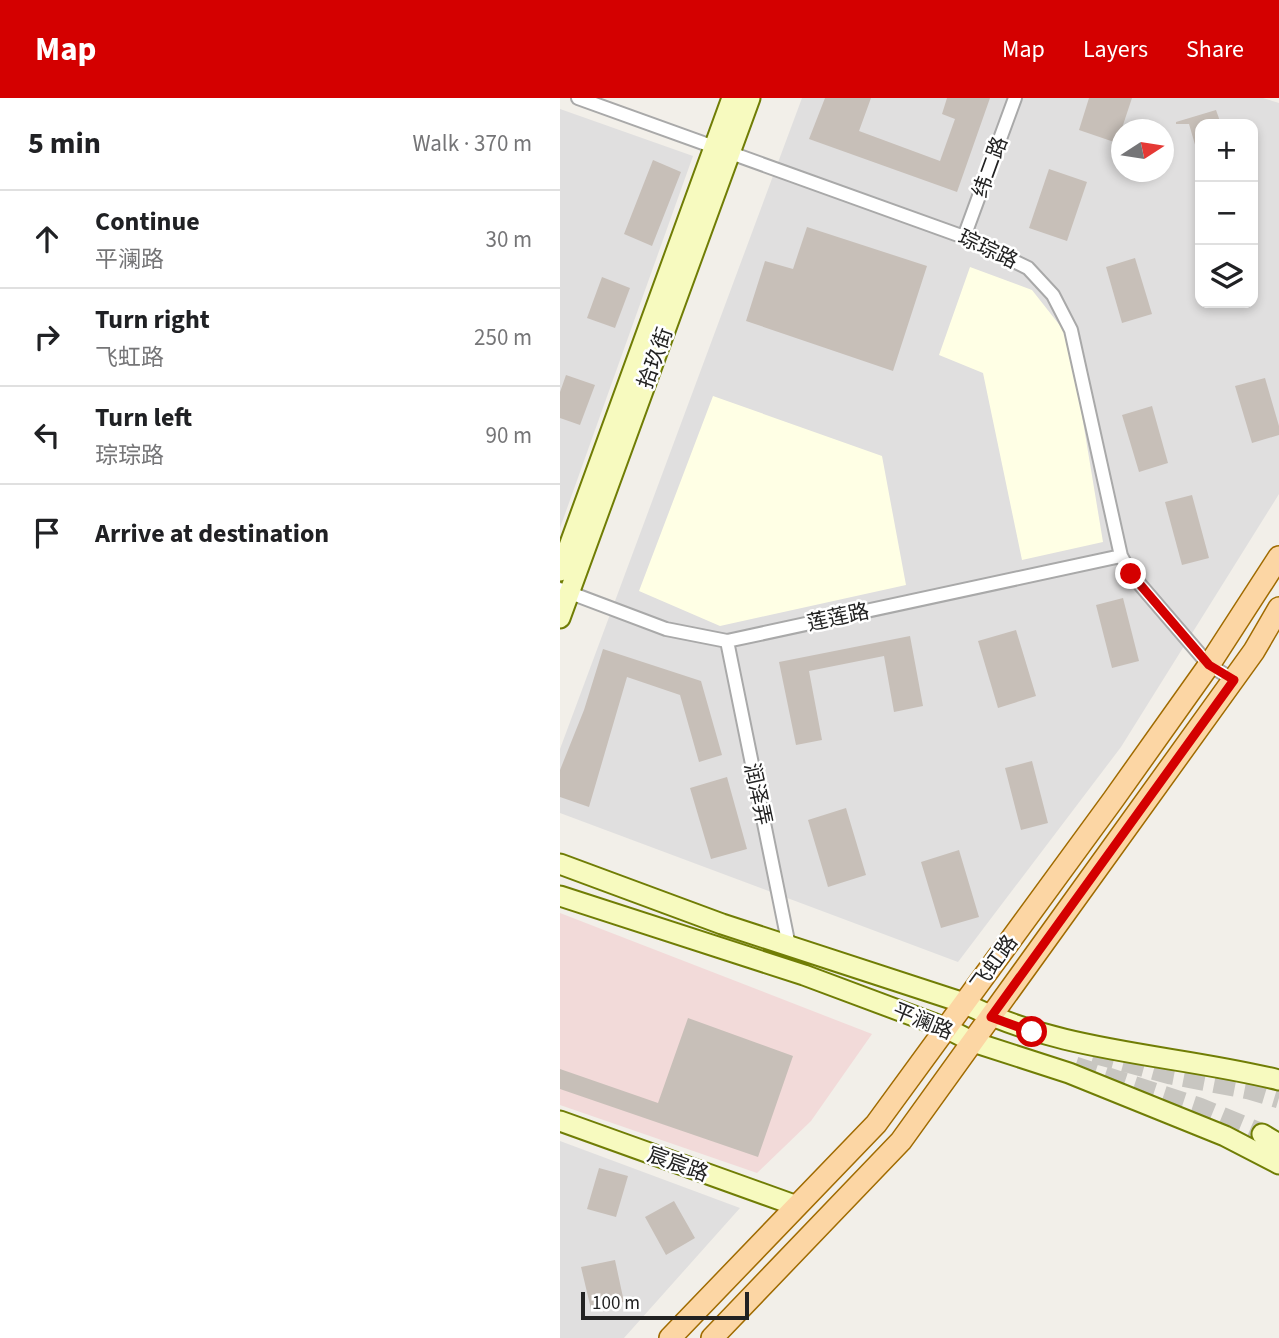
<!DOCTYPE html>
<html lang="en">
<head>
<meta charset="utf-8">
<style>
	body { margin:0; font-family:"Source Sans 3","Noto Sans SC",sans-serif; background:#f2f2f2; color:#202124 }
	.controls { position:absolute; right:21px; top:21px; display:grid; overflow:hidden; border-radius:14px; box-shadow:0 4px 10px #0003 }
	.controls button { width:63px; height:63px; display:grid; place-items:center; padding:0; border:0; border-bottom:2px solid #e0e0e0; background:#fff; color:#202124; font:35px sans-serif }
	.compass { position:absolute; left:551px; top:21px; width:63px; height:63px; border-radius:50%; background:#fff; box-shadow:0 4px 10px #0003; rotate:78deg }
	.scale { position:absolute; left:21px; bottom:18px; width:168px; box-sizing:border-box; padding-left:7px; border:4px solid #222; border-top:0; font-size:19px; line-height:24px; white-space:nowrap; color:#222; -webkit-text-stroke:5px #fff; paint-order:stroke }
	.stop { position:absolute; width:21px; height:21px; margin:-16px; border:5px solid #d40000; border-radius:50%; background:#fff }
	.stop.end { background:#d40000; border-color:#fff; box-shadow:0 2px 7px #0008 }
	.list { margin:0; padding:0; list-style:none }
	h2 { display:flex; justify-content:space-between; align-items:center; height:91px; margin:0; padding:0 28px; font-size:30px }
	h2 small { font-size:23px; font-weight:400; color:#757577 }
	.list li { display:grid; grid-template-columns:46px 1fr auto; gap:21px; align-items:center; box-sizing:border-box; height:98px; padding:0 28px; border-top:2px solid #e0e0e0 }
	.list b { display:block; font-size:26px; white-space:nowrap }
	.list p { margin:0; font-size:23px; white-space:nowrap; color:#757577 }
	.list em { font-size:23px; font-style:normal; color:#757577 }
	.icon { flex:none; width:38px; height:38px; fill:none; stroke:currentColor; stroke-width:2; stroke-linecap:round; stroke-linejoin:round }
	.map { position:relative; flex:none; width:719px; height:1240px; overflow:hidden }
	header { display:flex; align-items:center; gap:42px; box-sizing:border-box; height:98px; padding:0 35px; background:#d40000; color:#fff }
	header strong { font-size:33px }
	nav { display:flex; gap:38px; margin-inline-start:auto; font-size:24px }
	main { display:flex }
	aside { flex:1; background:#fff }
	.map>svg:first-child { display:block }
</style>
</head>
<body>
<header>
<strong>Map</strong>
<nav><a>Map</a><a>Layers</a><a>Share</a></nav>
</header>
<main>
<aside>
<h2>5 min<small>Walk · 370 m</small></h2>
<ul class="list">
<li><svg class="icon" aria-label="ahead" viewBox="0 0 24 24"><path d="M12 20V5M6 11l6-6 6 6"/></svg><div><b>Continue</b><p>平澜路</p></div><em>30 m</em></li>
<li><svg class="icon" aria-label="right" viewBox="0 0 24 24"><path d="M7 20v-9h11M14 6l5 5-5 5"/></svg><div><b>Turn right</b><p>飞虹路</p></div><em>250 m</em></li>
<li><svg class="icon" aria-label="left" viewBox="0 0 24 24"><path d="M17 20v-9H6M10 6l-5 5 5 5"/></svg><div><b>Turn left</b><p>琮琮路</p></div><em>90 m</em></li>
<li><svg class="icon" aria-label="arrive" viewBox="0 0 24 24"><path d="M6 21V4h12l-3 4 3 4H6"/></svg><div><b>Arrive at destination</b></div></li>
</ul>
</aside>
<div class="map">
<svg width="719" height="1240" viewBox="0 0 719 1240">
	<rect width="100%" height="100%" fill="#f2efe9"/>
	<path fill="#e0dfdf" fill-rule="evenodd" d="M242 0H703L719 5V396L561 649 398 864 0 715V651ZM640 26H693V205H640ZM562 32H604V74H562Z
		M0 11 133 58 0 430Z
		M0 1043 180 1110 64 1240H0Z"/>
	<path fill="#f2dad9" d="M0 815 312 936 251 1023 197 1075 0 1007Z"/>
	<path fill="#ffffe5" d="M410 169 472 192 509 239 543 444 462 462 423 275 379 257Z
		M153 298 322 358 346 487 160 528 79 493Z"/>
	<path fill="#c7bfb8" d="M265 0H311L299 33 380 63 395 21 382 16 387 0H430L397 94 249 41Z
		M529 0H572L557 45 519 32Z
		M656 12 661 26H640V57H638L629 26H616V24Z
		M93 62 121 74 92 148 64 136Z
		M489 71 527 84 507 143 469 130Z
		M247 129 367 168 333 273 186 223 205 163 233 171Z
		M575 160 592 216 562 225 546 169Z
		M42 179 70 190 55 230 27 220Z
		M6 277 35 287 20 327 0 320V294Z
		M705 280 719 328V337L692 345 675 288Z
		M592 308 608 365 579 374 562 317Z
		M632 397 649 460 622 467 605 404Z
		M563 500 579 563 552 570 536 507Z
		M456 532 476 598 438 610 418 543Z
		M350 538 363 608 334 614 324 558 249 573 262 642 236 647 219 564Z
		M43 551 141 583 162 657 139 664 120 597 67 579 29 709 0 699V672L24 612Z
		M472 663 488 725 461 732 445 670Z
		M167 679 187 751 151 761 130 690Z
		M286 710 306 777 268 789 248 722Z
		M399 752 419 819 381 830 361 764Z
		M128 920 233 958 198 1059 0 991V971L98 1005Z
		M39 1070 68 1078 56 1119 27 1111Z
		M114 1103 135 1140 106 1157 85 1119Z
		M55 1162 64 1204 31 1211 21 1169Z"/>
	<g fill="none" stroke-linecap="round" stroke-linejoin="round">
		<path stroke="#c8c6c1" stroke-width="21" stroke-dasharray="21 10" stroke-linecap="butt" d="M534 955 611 976 689 991 719 1000
			M515 969 639 1010 702 1036"/>
		<defs>
			<path id="street" d="M18 0 404 139 468 170 493 197 511 232 561 458 571 476 649 567 674 582
				M404 139 455 0
				M0 491 106 531 167 543 561 458
				M167 543 229 848"/>
			<path id="secondary" d="M0 473 172 0
				M0 520 190 0
				M0 766 162 826 404 905C501 955 615 956 719 982
				M0 798 244 877 386 930 413 944 509 975 665 1038 719 1066
				M0 1023 237 1108
				M702 1036 719 1046"/>
			<path id="primary" d="M110 1240 316 1026 553 702 649 567 719 459
				M152 1240 341 1043 694 553 719 510"/>
		</defs>
		<use href="#street" stroke="#a9a9a9" stroke-width="16"/>
		<use href="#secondary" stroke="#707d05" stroke-width="23"/>
		<use href="#primary" stroke="#a06b00" stroke-width="24"/>
		<use href="#street" stroke="#fff" stroke-width="12"/>
		<use href="#secondary" stroke="#f7fabf" stroke-width="19"/>
		<use href="#primary" stroke="#fcd6a4" stroke-width="21"/>
	</g>
	<g fill="none" stroke-linecap="round" stroke-linejoin="round">
		<path stroke="#d40000" stroke-width="9" d="M472 934 431 919 674 582 649 567 571 476"/>
	</g>
	<g text-anchor="middle" dominant-baseline="central" stroke-width="5" stroke-linejoin="round" paint-order="stroke">
		<g font-size="21" fill="#222" stroke="#fff">
			<text transform="translate(430 69) rotate(-70)">纬二路</text>
			<text transform="translate(428 151) rotate(25)">琮琮路</text>
			<text transform="translate(95 260) rotate(-70)">拾玖街</text>
			<text transform="translate(278 519) rotate(-12)">莲莲路</text>
			<text transform="translate(198 696) rotate(78)">润泽弄</text>
			<text transform="translate(434 865) rotate(-54)">飞虹路</text>
			<text transform="translate(363 923) rotate(22)">平澜路</text>
			<text transform="translate(118 1066) rotate(20)">宸宸路</text>
		</g>
	</g>
</svg>
<div class="controls">
<button>+</button>
<button>−</button>
<button><svg class="icon" aria-label="layers" viewBox="0 0 24 24"><path d="M12 4l9 5-9 5-9-5zM3 14l9 5 9-5"/></svg></button>
</div>
<svg class="compass" viewBox="-18 -18 36 36"><path d="M0-13l5 13h-10z" fill="#e53935"/><path d="M0 13l5-13h-10z" fill="#757577"/></svg>
<div class="scale">100 m</div>
<div class="stop" style="left:472px;top:934px"></div>
<div class="stop end" style="left:571px;top:476px"></div>
</div>
</main>
</body>
</html>
